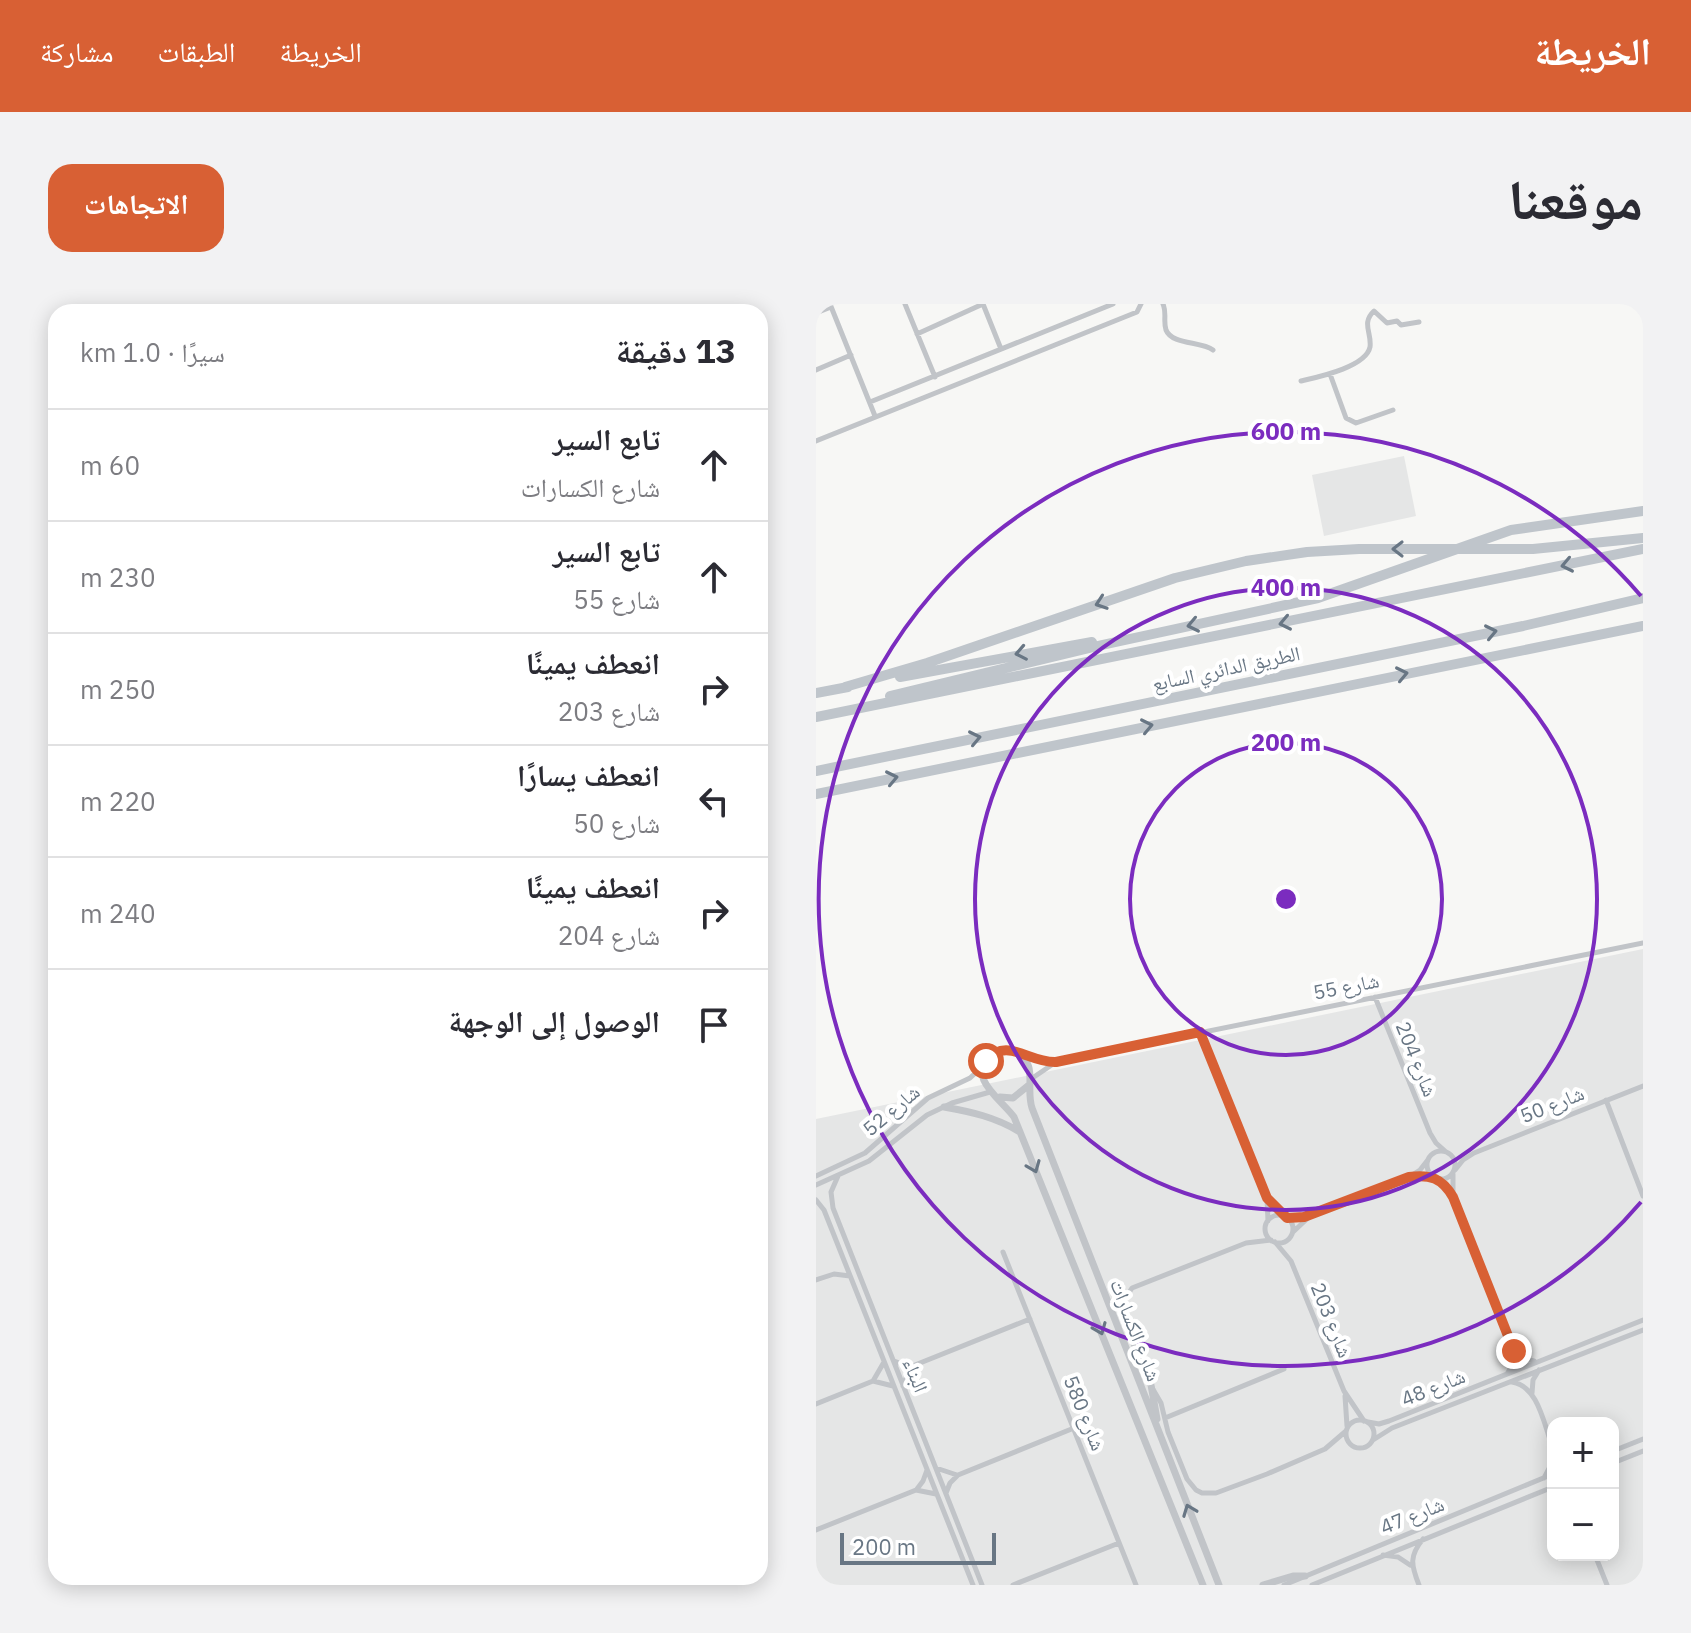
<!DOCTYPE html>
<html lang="ar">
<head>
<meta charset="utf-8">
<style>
	body { margin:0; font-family:"IBM Plex Sans","Noto Naskh Arabic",sans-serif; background:#f2f2f3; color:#2b2b33; direction:rtl }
	.controls { position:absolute; right:24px; bottom:24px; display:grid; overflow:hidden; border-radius:16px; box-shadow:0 4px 20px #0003 }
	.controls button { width:72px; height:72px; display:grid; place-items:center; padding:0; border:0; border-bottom:2px solid #e1e1e2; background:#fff; color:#2b2b33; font:40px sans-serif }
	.scale { position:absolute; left:24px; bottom:20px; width:156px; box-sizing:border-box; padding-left:8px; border:4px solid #687684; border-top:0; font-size:22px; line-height:28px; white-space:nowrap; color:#687684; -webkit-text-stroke:6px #fff; paint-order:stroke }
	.stop { position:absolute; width:24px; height:24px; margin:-18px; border:6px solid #d86034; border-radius:50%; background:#fff }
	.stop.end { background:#d86034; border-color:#fff; box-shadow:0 2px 8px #0008 }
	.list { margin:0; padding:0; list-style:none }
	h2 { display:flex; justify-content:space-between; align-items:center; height:104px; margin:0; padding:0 32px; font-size:34px }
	h2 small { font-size:26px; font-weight:400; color:#7c7c81 }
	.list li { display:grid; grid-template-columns:52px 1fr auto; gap:24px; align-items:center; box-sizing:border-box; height:112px; padding:0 32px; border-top:2px solid #e1e1e2 }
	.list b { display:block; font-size:30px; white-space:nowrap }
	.list p { margin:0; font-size:26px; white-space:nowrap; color:#7c7c81 }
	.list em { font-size:26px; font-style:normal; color:#7c7c81 }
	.icon { flex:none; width:44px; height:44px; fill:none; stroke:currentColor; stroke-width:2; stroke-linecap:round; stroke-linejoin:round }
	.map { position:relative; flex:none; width:827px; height:1281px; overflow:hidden; direction:ltr; border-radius:24px }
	header { display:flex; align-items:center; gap:48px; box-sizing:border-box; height:112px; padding:0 40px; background:#d86034; color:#fff }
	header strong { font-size:38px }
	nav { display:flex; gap:44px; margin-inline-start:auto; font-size:28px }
	.intro { display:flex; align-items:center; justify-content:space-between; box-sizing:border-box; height:192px; padding:0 48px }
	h1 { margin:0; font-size:56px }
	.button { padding:20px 36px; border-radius:24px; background:#d86034; color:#fff; font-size:28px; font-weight:700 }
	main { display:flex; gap:48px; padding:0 48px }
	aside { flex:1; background:#fff; border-radius:24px; box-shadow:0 4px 20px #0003 }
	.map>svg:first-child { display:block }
</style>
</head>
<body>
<header>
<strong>الخريطة</strong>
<nav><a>الخريطة</a><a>الطبقات</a><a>مشاركة</a></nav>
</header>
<div class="intro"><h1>موقعنا</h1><a class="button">الاتجاهات</a></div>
<main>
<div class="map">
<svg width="827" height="1281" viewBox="0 0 827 1281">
	<rect width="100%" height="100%" fill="#f7f7f5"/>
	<path fill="#e5e6e6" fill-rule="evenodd" d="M588 152 600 212 508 232 496 171Z
		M827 645V1281H0V815ZM737 1119H797V1251H737Z"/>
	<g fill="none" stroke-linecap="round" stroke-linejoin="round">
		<path stroke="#c1c4c8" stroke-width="5" d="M14 0 59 112
			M89 0 119 73
			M167 0 185 45
			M347 0C351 9 347 17 350 26 356 41 385 37 397 46
			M0 9 15 3
			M101 30 167 0
			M0 66 35 51
			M514 70 530 114 540 119 577 106
			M485 77C502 73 550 63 554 43 556 29 545 19 558 7L571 19 581 17 585 21 603 18
			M54 98 297 0
			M0 137 321 8 325 0
			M559 693 614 829 620 839 629 847
			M384 728 451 894 468 912
			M209 753 240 758 827 639
			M215 775 237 760
			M790 796 827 892
			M611 861a14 14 0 1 1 28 0a14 14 0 1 1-28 0Z
			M639 866 647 856 658 849 827 782
			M0 872 49 849 112 794 154 774 167 762
			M22 872 15 888 17 904 166 1281
			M622 875 637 893 698 1047 697 1060 691 1070
			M0 881 53 857 111 811 136 799 174 788
			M637 892V870
			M451 895 452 917
			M0 896 8 906 157 1281
			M449 925a14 14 0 1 1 28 0a14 14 0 1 1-28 0Z
			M471 914 494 912 593 873 604 866 611 857
			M477 928 493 913
			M455 936 430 939 316 984 305 1001 307 1014 331 1075 345 1099 352 1128 371 1175 380 1186 386 1189H400L451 1170 509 1145 530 1127
			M459 938 475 957 528 1087 548 1117
			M187 948 320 1281
			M0 976 18 970 34 972
			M699 1047 709 1055 718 1057
			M78 1057 94 1063 214 1015
			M57 1077 68 1058
			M696 1078C723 1082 728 1122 737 1144
			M87 1082 94 1063
			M716 1089 717 1076 723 1066
			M529 1092 531 1122
			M0 1100 57 1077 77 1082
			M349 1114 468 1065
			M530 1130a14 14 0 1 1 28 0a14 14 0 1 1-28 0Z
			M552 1118 563 1120 573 1117 827 1016
			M557 1136 576 1124 827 1026
			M797 1147 827 1135
			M797 1159 827 1147
			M120 1164 141 1171
			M728 1174 737 1157
			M101 1185 107 1177 111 1166
			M130 1189 134 1179 142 1171 258 1124
			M0 1226 100 1186 120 1190
			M567 1251 582 1253 594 1261
			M779 1251 791 1281
			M197 1281 303 1239
			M468 1281 737 1170
			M496 1281 737 1183
			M603 1281C595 1261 593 1252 607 1235"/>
		<path stroke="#c1c4c8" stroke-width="7" d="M184 793 197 794 213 781
			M128 803C156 808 179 813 204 828
			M335 1081 341 1115
			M387 1281 198 813C186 796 148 772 176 751 183 745 191 745 200 747 223 761 209 782 216 804L403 1281
			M447 1281 477 1272H489"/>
		<path stroke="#bfc5cb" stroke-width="10" d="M84 373 276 338
			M29 383 111 359 359 274 430 257 491 248 543 245H717L827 234
			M0 389 32 383
			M74 392 286 341 502 294 695 226 827 207
			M0 413 827 245
			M0 467 707 322 827 294
			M0 490 827 322"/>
	</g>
	<defs><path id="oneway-chevron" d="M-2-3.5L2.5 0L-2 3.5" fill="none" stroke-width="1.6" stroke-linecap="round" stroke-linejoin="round" transform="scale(2)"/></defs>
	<g stroke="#687684">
		<use href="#oneway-chevron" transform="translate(582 245) rotate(180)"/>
		<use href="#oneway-chevron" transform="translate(751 261) rotate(168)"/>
		<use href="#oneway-chevron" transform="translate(285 299) rotate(161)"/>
		<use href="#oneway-chevron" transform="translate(469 319) rotate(168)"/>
		<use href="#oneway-chevron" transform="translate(377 321) rotate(168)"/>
		<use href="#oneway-chevron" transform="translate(675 328) rotate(-12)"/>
		<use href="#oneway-chevron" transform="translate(205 349) rotate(169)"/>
		<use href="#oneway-chevron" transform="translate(586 370) rotate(-12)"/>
		<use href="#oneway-chevron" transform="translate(331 422) rotate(-12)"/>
		<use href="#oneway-chevron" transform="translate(159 434) rotate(-12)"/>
		<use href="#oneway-chevron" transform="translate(76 474) rotate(-12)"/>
		<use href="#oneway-chevron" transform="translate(218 863) rotate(68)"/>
		<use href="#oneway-chevron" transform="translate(284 1025) rotate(68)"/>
		<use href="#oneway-chevron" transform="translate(373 1206) rotate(-111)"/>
	</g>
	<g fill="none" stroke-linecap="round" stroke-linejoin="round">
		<path stroke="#d86034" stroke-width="10" d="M170 757C191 732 212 759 240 758L384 728 451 894 471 914 488 913 593 873C614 870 626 874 637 893L698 1047"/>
	</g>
	<g fill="none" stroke="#7b2cbf" stroke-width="4">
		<circle cx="470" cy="595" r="156"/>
		<circle cx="470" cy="595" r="311"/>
		<path d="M825 898A467 467 0 1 1 825 292"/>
	</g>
	<g text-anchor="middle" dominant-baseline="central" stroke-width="8" stroke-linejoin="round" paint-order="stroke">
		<g font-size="20" fill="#687684" stroke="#fff">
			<text transform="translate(410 364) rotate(-12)">الطريق الدائري السابع</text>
			<text transform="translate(530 682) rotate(-11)">شارع 55</text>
			<text transform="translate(601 755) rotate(68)">شارع 204</text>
			<text transform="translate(736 800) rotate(-22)">شارع 50</text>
			<text transform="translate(75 806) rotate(-40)">شارع 52</text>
			<text transform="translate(516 1016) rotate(68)">شارع 203</text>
			<text transform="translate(320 1026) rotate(69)">شارع الكسارات</text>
			<text transform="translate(100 1071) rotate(68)">البناء</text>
			<text transform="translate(617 1083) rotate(-22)">شارع 48</text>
			<text transform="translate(269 1109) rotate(68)">شارع 580</text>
			<text transform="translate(596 1211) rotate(-22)">شارع 47</text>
		</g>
	</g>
	<circle cx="470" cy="595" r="12" fill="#7b2cbf" stroke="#fff" stroke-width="4"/>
	<g font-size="24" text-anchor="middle" font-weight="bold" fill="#7b2cbf" stroke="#fff" stroke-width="8" stroke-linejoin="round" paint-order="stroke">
		<text x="470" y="136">600 m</text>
		<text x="470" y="292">400 m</text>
		<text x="470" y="447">200 m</text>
	</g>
</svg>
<div class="controls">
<button>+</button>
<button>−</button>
</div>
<div class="scale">200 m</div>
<div class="stop" style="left:170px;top:757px"></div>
<div class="stop end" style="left:698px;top:1047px"></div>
</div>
<aside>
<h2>13 دقيقة<small>سيرًا · 1.0 km</small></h2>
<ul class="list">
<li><svg class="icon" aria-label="ahead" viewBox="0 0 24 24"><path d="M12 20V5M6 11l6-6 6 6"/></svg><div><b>تابع السير</b><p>شارع الكسارات</p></div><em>60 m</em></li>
<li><svg class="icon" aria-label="ahead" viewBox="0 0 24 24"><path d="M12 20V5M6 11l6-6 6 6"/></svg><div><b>تابع السير</b><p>شارع 55</p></div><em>230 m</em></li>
<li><svg class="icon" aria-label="right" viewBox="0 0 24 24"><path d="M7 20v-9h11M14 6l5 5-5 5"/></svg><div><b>انعطف يمينًا</b><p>شارع 203</p></div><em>250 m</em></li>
<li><svg class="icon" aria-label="left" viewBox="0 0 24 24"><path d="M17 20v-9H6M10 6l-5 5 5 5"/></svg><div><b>انعطف يسارًا</b><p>شارع 50</p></div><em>220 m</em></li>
<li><svg class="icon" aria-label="right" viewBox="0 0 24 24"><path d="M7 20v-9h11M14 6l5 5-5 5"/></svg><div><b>انعطف يمينًا</b><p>شارع 204</p></div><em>240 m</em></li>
<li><svg class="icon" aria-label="arrive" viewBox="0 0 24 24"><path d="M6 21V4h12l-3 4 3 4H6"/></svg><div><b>الوصول إلى الوجهة</b></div></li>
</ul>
</aside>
</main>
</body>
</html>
